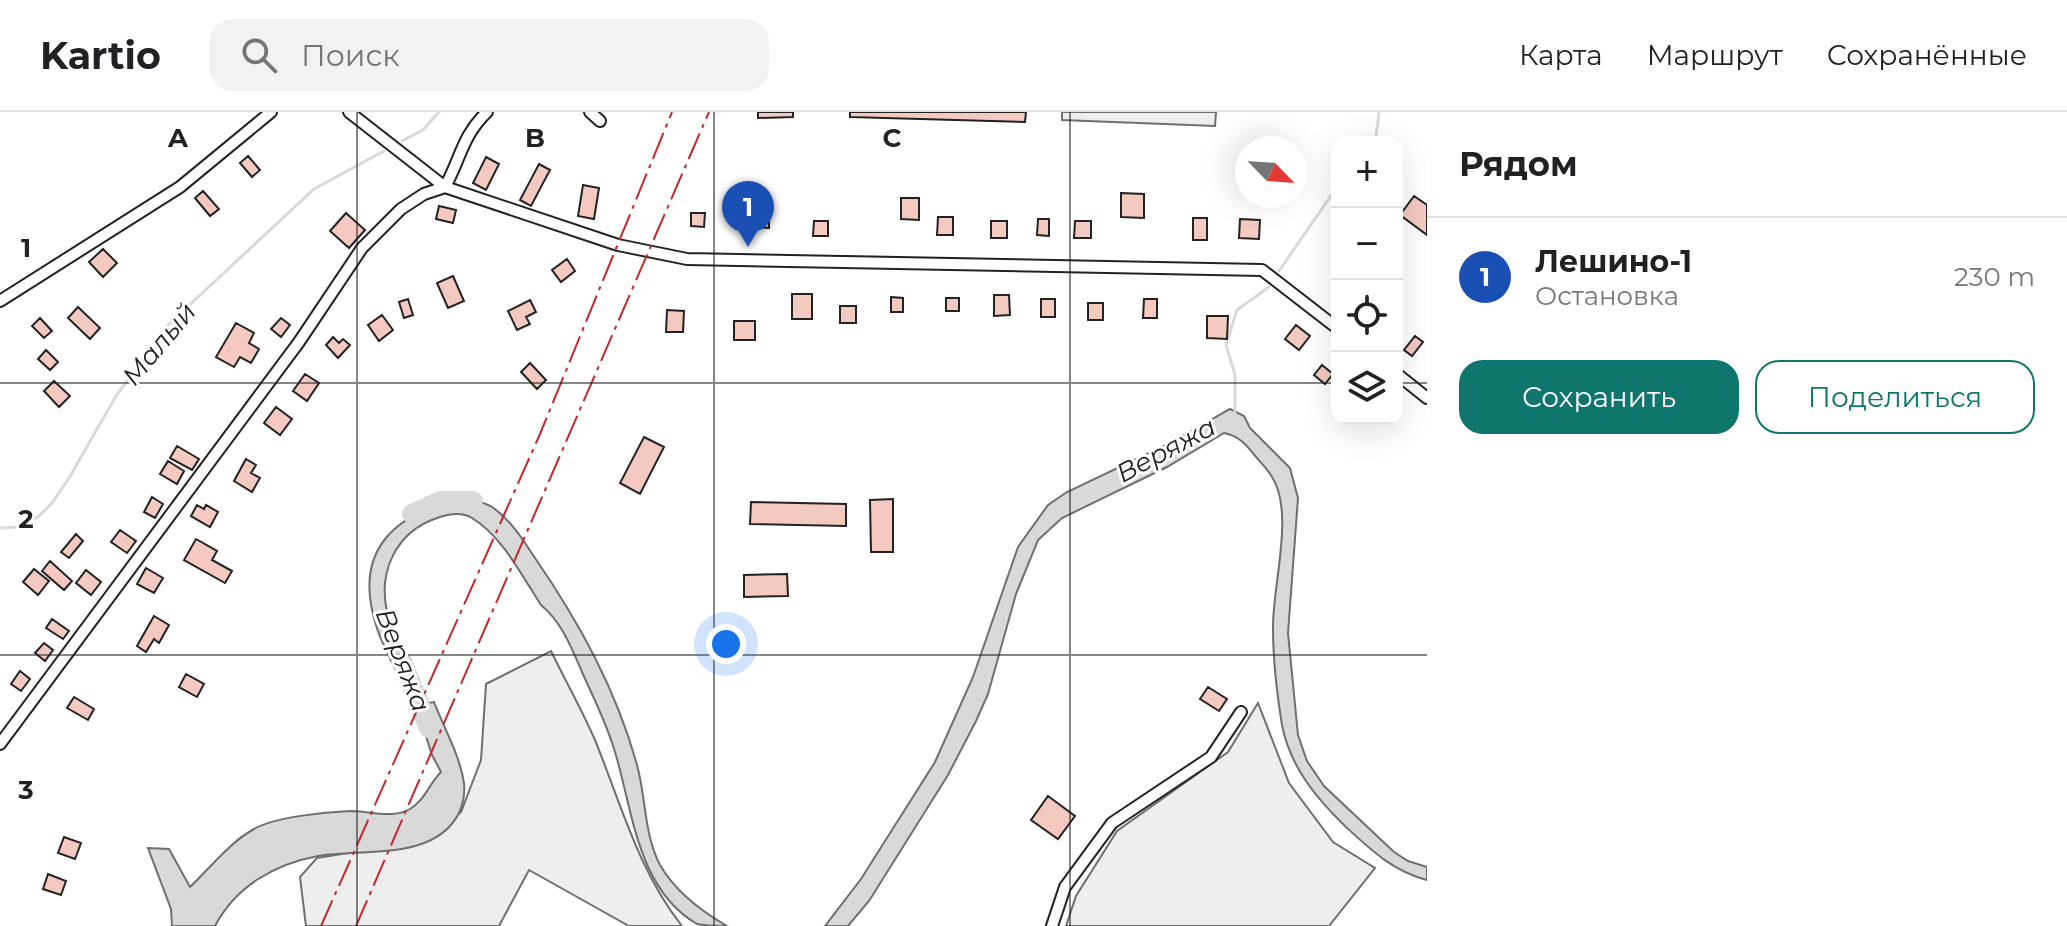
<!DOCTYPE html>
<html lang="ru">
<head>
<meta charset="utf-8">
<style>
	body { margin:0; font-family:Montserrat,sans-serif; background:#f2f2f2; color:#202124 }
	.controls { position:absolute; right:24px; top:24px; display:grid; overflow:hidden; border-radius:16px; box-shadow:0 8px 32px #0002 }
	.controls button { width:72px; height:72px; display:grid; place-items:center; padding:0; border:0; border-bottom:2px solid #e0e0e0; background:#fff; color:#202124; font:40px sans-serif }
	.compass { position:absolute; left:1235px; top:24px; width:72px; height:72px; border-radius:50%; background:#fff; box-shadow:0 8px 32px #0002; rotate:115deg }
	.you { position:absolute; left:726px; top:532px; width:28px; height:28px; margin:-20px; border:6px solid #fff; border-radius:50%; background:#1a73e8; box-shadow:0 0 0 12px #1a73e833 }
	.badge { display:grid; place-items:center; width:52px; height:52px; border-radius:50%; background:#0f766e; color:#fff; font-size:26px; font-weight:700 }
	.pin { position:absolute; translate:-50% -66px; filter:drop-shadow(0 2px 4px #0008) }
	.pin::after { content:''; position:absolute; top:42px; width:28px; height:24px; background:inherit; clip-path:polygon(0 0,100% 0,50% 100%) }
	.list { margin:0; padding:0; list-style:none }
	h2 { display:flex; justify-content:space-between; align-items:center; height:104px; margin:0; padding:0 32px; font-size:34px }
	h2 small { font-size:26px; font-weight:400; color:#757577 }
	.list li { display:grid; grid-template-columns:52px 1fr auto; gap:24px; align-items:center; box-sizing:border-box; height:120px; padding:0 32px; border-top:2px solid #e0e0e0 }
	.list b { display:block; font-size:30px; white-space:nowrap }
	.list p { margin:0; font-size:26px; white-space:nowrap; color:#757577 }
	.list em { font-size:26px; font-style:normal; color:#757577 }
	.actions { display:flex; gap:16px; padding:24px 32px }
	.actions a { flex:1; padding:18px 0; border:2px solid #0f766e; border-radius:24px; text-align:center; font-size:28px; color:#0f766e }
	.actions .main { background:#0f766e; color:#fff }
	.icon { flex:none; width:44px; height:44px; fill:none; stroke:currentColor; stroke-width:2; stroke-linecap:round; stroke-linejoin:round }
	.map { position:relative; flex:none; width:1427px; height:814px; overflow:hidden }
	header { display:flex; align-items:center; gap:48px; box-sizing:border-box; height:112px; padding:0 40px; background:#fff; border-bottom:2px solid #e0e0e0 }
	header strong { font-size:38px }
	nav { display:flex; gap:44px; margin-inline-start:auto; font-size:28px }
	.search { width:560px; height:72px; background:#f2f2f2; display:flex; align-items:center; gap:20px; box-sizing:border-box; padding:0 28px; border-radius:24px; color:#757577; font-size:30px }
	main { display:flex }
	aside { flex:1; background:#fff }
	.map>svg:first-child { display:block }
</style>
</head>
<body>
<header>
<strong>Kartio</strong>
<div class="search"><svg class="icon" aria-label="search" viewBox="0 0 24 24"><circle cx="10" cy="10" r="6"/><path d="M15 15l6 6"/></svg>Поиск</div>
<nav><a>Карта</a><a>Маршрут</a><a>Сохранённые</a></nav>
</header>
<main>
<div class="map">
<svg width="1427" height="814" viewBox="0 0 1427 814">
	<rect width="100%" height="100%" fill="#fff"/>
	<path fill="#eee" stroke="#6f6f6f" stroke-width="2" d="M1062 0H1216L1215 14 1062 8Z
		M551 539C565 568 582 598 595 628 621 692 639 760 682 814H629L529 758 499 814H306L300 765 317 746 422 729 461 700 481 648 486 572Z
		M1258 591 1289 671 1333 730 1375 756 1329 814H1066L1076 784 1117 719 1228 640Z"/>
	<path fill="#d9d9d9" stroke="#6f6f6f" stroke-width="2" d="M1230 297 1244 304 1250 316 1290 356 1298 386 1288 521 1298 623 1307 649 1324 674 1394 740 1408 749 1427 755V768C1393 759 1372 739 1346 715 1317 687 1290 655 1282 613 1277 582 1273 548 1273 516 1272 476 1295 400 1272 365 1268 358 1262 352 1257 346 1247 334 1240 324 1224 321L1167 355 1062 406 1038 428 1016 482 988 582 976 609 948 663 869 789 848 814H825L861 767 935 650 973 565 1018 435 1048 393 1067 380 1170 331Z
		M464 385C473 388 484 390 492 395 511 408 523 428 535 446 579 510 616 577 637 653 646 685 644 723 660 753 675 779 701 799 727 814 718 814 705 814 697 812 637 777 633 699 615 640 607 612 594 587 582 560 572 537 562 510 541 493 522 464 502 424 472 406 461 399 448 402 437 406 396 420 378 459 387 500 393 526 411 549 421 573L404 575C395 555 382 534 376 513 352 437 396 401 464 385Z
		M434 590C444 616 460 644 464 671 465 681 463 692 459 701 434 750 362 736 318 744 275 752 236 774 215 814H172L171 797 148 736 169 737 190 775C210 756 230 730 254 717 274 705 326 700 350 699 369 699 393 707 410 697 425 688 429 672 441 660L432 643 416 593Z"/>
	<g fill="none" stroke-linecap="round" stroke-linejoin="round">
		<path stroke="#d9d9d9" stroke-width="3" d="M402 29 423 18 439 0
			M1372 30 1376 25 1379 0
			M1279 159 1337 75
			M1235 300V263L1226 233 1237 198 1269 175
			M0 416 17 415 38 405 52 391 69 366 116 284 169 212 314 77 384 39"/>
		<path stroke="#d9d9d9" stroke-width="20" d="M412 402 441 389H473
			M402 549 429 616"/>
	</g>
	<path fill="#f3c9c0" stroke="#222" stroke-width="2" d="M758 0H793V5L758 6Z
		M850 0H1026L1025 10 850 5Z
		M248 44 260 58 252 65 240 51Z
		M486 45 499 52 486 78 473 71Z
		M539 52 550 58 531 94 520 88Z
		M583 73 599 76 594 107 578 104Z
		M203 79 219 97 210 104 195 86Z
		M1121 81 1144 82V106L1121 105Z
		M1414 84 1427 93V123L1400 103Z
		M901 86H919V108L901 107Z
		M439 94 456 98 453 111 436 107Z
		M752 98 769 99V116L751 115Z
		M346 101 365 118 349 136 330 119Z
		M691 101H705L704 115 691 114Z
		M938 105H953V123H937Z
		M1193 106H1207V128H1193Z
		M1038 107H1049V124L1037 123Z
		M1240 107 1260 108 1259 127 1239 126Z
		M814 109H828V124H813Z
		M991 109H1007V126H991Z
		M1075 109H1091V126H1074Z
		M103 137 117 151 103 165 89 150Z
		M567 147 575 159 561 170 552 158Z
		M453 164 464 189 448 196 437 171Z
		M792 182H812V207H792Z
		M994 183H1009L1010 203 994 204Z
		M891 185 903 186V200H891Z
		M946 186H959V199H946Z
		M408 187 413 203 404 206 399 190Z
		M1041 187H1055V205H1041Z
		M1144 187H1157V206H1143Z
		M530 188 536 200 526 205 530 212 517 218 508 199Z
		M1088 191H1103V208H1088Z
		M840 194H856V211H840Z
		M78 195 100 216 90 227 68 206Z
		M667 198 684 199 683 220H666Z
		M382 203 393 218 379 229 368 213Z
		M1207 204H1228L1227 227 1207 226Z
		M40 206 52 219 44 226 32 214Z
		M281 206 290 213 281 225 271 217Z
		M734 209H755V228H734Z
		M236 211 254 221 249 231 259 237 251 251 240 245 234 255 216 245Z
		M1296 213 1310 224 1299 238 1285 227Z
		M1415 224 1423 230 1412 244 1404 238Z
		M333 225 339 231 343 227 350 233 338 246 326 233Z
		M46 238 58 250 50 258 38 247Z
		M530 251 546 268 537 277 521 260Z
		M1322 253 1333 262 1325 272 1314 263Z
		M305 262 319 271 307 289 293 279Z
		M54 269 70 284 59 295 44 279Z
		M276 295 292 307 280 323 264 311Z
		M644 325 664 335 640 382 620 371Z
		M177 334 199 347 192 358 170 346Z
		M246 347 256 353 251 361 260 366 252 380 234 369Z
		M168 349 184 359 177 372 160 362Z
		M152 385 163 392 155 406 144 400Z
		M893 387V440H871L870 388Z
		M751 390 846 392V414L750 412Z
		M197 393 204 397 206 393 218 400 210 415 191 404Z
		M120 418 136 429 127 441 111 430Z
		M76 422 83 429 69 446 61 440Z
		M196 427 217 439 212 448 232 459 225 471 184 448Z
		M50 449 72 469 64 478 42 459Z
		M146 456 163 466 154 481 137 472Z
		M34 457 49 469 38 483 23 470Z
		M86 458 101 470 91 483 76 471Z
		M787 462 788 484 744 485V463Z
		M154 504 169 513 159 531 154 527 146 540 137 534Z
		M52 507 69 519 63 527 46 516Z
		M44 531 53 538 45 549 35 541Z
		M20 559 30 567 21 579 11 572Z
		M186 562 204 572 197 585 179 575Z
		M1208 575 1227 587 1219 599 1200 587Z
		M74 585 94 597 88 608 67 596Z
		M1048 684 1075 704 1058 727 1031 708Z
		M64 725 81 731 75 747 58 741Z
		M48 762 66 769 61 783 43 777Z"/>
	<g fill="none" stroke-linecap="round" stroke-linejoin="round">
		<defs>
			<path id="minor" d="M349 0 445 75 618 133 687 147 1262 158 1337 216
				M590 0 600 9
				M0 189 180 75 271 0
				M1397 262 1427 286
				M0 632 299 230 362 136 401 97 424 82 445 75C461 46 462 24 487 0
				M1052 814 1065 775 1112 711 1211 645 1241 600"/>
		</defs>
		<use href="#minor" stroke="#222" stroke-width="14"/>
		<use href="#minor" stroke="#fff" stroke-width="10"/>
		<path stroke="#c62828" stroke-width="2" stroke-dasharray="28 6 4 6" stroke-linecap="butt" d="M321 814 540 322 672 0
			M356 814 709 0"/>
	</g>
	<path fill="none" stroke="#222" stroke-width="2" stroke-opacity="0.55" d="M357 0V814M714 0V814M1070 0V814M0 271H1337M1397 271H1427M0 543H1427"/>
	<g text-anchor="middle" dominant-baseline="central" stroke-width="6" stroke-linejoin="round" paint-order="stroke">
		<g font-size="26" font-style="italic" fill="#222" stroke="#fff">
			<text transform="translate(159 232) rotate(-50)">Малый</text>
			<text transform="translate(1166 338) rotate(-28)">Веряжа</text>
			<text transform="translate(403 548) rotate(69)">Веряжа</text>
		</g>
	</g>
	<g font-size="26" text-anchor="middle" font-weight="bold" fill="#222" stroke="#fff" stroke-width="6" stroke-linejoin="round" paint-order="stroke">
		<text x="178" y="35">A</text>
		<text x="535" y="35">B</text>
		<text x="892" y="35">C</text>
		<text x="26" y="145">1</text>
		<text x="26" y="416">2</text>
		<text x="26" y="687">3</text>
	</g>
</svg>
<div class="controls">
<button>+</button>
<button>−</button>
<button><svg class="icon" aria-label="locate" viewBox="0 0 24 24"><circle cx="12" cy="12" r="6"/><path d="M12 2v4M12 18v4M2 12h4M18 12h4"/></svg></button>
<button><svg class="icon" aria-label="layers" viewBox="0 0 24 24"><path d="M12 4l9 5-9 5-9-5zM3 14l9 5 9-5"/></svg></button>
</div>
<svg class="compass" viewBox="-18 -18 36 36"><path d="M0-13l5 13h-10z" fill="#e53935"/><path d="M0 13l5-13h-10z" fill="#757577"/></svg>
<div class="you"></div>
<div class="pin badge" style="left:748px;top:135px;background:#1a4fb4">1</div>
</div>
<aside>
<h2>Рядом<small></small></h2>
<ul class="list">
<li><span class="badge" style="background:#1a4fb4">1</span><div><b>Лешино-1</b><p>Остановка</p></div><em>230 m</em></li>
</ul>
<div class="actions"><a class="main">Сохранить</a><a>Поделиться</a></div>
</aside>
</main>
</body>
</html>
